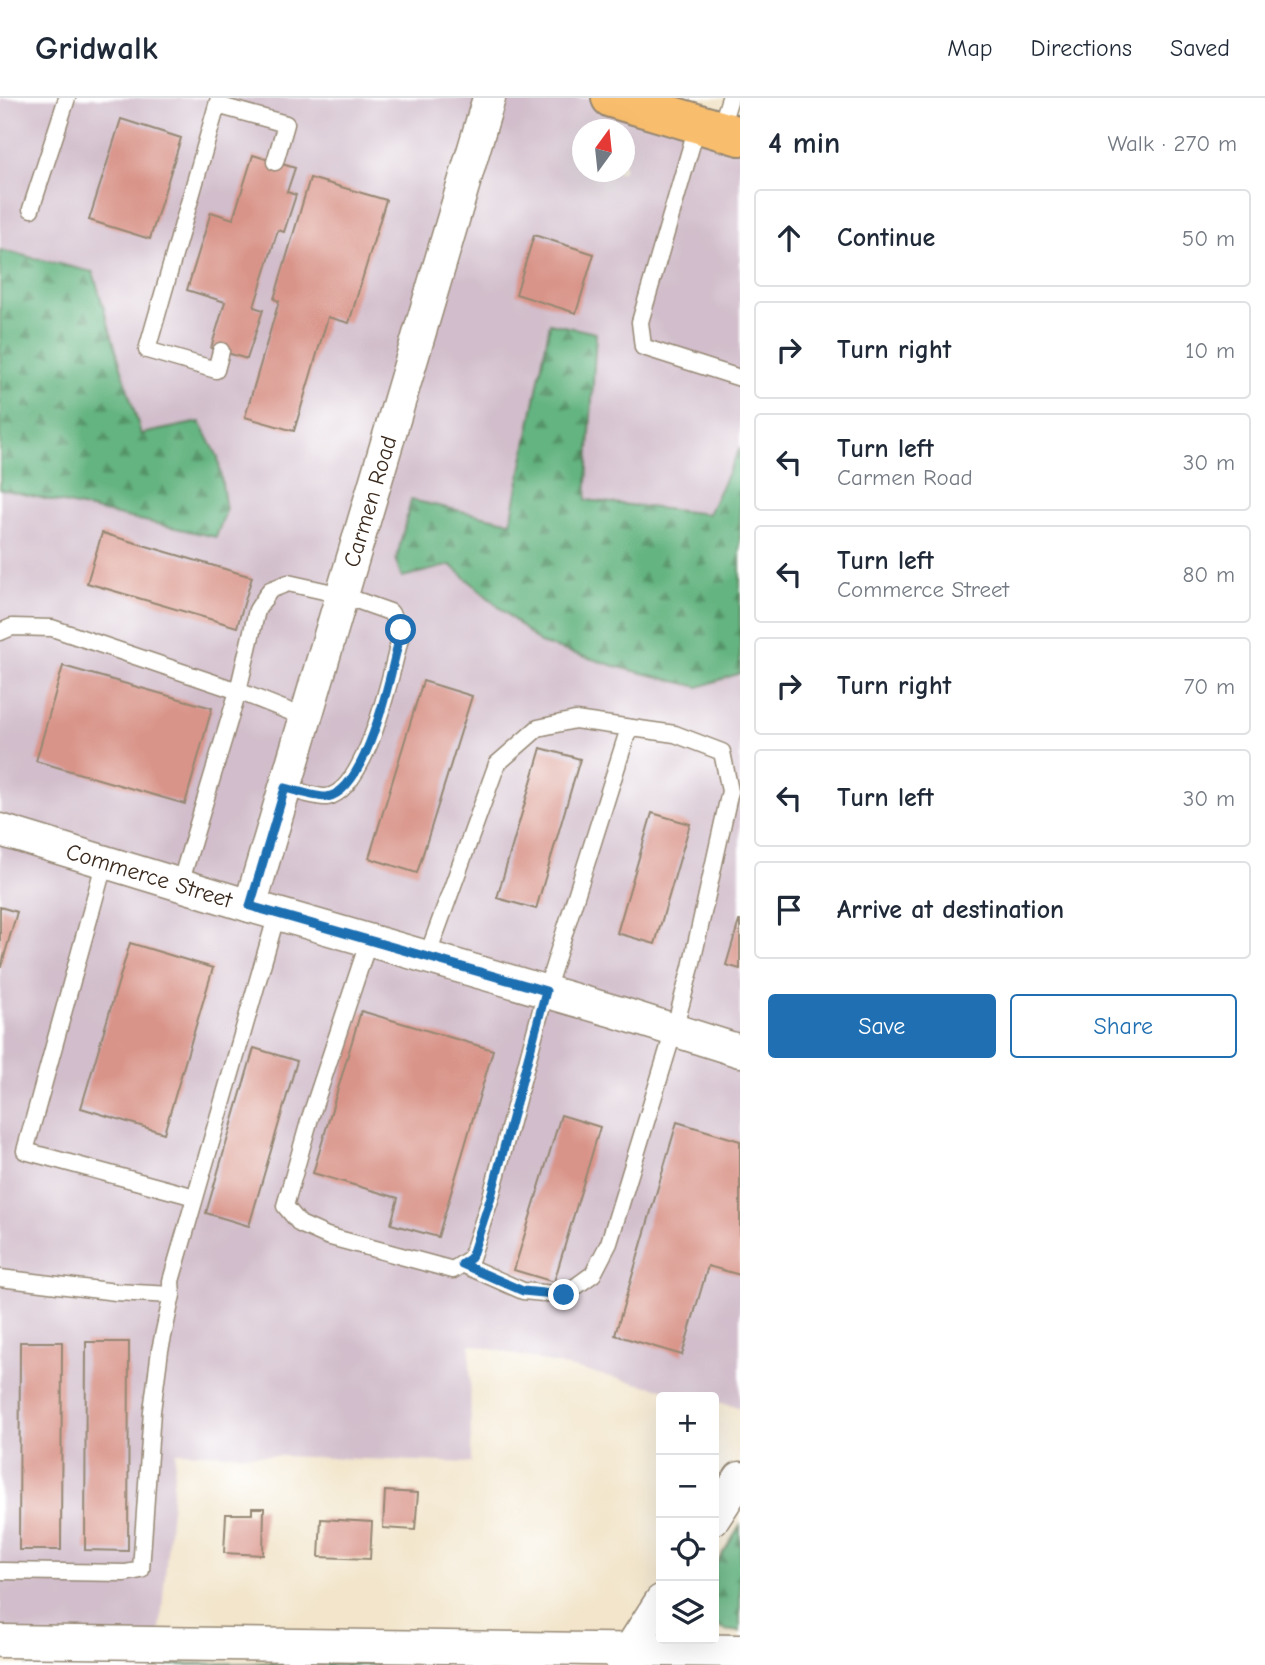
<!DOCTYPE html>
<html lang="en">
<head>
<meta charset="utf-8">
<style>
	body { margin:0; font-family:"Comic Neue",sans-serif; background:#f6f6f7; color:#1f2937 }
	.controls { position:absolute; right:21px; bottom:21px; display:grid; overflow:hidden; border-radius:7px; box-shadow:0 7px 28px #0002 }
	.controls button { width:63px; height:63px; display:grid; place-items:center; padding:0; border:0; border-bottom:2px solid #e0e1e3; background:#fff; color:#1f2937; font:35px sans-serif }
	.compass { position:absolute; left:572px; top:21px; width:63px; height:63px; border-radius:50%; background:#fff; box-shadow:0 7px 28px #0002; rotate:15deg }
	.stop { position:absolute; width:21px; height:21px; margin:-16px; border:5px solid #1f6fb2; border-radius:50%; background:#fff }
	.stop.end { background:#1f6fb2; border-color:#fff; box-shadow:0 2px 7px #0008 }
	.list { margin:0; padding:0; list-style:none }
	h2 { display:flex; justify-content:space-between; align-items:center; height:91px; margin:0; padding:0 28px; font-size:30px }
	h2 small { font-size:23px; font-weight:400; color:#747a83 }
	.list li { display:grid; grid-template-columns:46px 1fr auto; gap:21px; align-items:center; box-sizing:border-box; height:98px; margin:0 14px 14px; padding:0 14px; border:2px solid #e0e1e3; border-radius:7px }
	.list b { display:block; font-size:26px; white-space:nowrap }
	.list p { margin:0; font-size:23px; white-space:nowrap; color:#747a83 }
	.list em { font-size:23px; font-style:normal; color:#747a83 }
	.actions { display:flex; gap:14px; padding:21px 28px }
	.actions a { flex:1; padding:16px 0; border:2px solid #1f6fb2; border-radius:7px; text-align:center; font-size:24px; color:#1f6fb2 }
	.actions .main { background:#1f6fb2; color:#fff }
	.icon { flex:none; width:38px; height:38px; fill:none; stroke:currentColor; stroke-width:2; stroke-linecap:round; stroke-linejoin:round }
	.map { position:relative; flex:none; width:740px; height:1567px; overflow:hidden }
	header { display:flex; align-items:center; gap:42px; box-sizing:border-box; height:98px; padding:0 35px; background:#fff; border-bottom:2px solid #e0e1e3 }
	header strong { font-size:33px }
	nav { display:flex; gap:38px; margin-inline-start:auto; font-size:24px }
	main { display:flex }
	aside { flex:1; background:#fff }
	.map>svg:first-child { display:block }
</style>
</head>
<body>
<header>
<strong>Gridwalk</strong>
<nav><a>Map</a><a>Directions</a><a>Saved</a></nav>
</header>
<main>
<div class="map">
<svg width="740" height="1567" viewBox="0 0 740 1567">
	<defs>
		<pattern id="forest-firs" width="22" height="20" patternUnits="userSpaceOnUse" patternTransform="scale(1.75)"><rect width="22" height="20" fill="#64b480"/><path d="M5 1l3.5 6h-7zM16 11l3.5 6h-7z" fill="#549368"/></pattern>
	</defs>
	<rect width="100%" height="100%" fill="#fff"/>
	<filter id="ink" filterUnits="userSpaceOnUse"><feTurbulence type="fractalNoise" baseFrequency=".0143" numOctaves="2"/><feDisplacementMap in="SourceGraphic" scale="14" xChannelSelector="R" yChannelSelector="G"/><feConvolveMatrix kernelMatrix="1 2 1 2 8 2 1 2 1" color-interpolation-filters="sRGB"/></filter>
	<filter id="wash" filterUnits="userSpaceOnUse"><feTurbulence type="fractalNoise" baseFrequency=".00686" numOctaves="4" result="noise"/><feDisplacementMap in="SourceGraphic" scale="28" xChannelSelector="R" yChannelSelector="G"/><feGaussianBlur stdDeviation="1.57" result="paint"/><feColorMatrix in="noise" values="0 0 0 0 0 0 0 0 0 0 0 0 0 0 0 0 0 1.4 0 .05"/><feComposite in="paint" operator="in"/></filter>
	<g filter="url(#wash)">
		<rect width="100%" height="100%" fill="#f2e5cb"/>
		<path fill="#d1bdcb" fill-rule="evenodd" d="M0 0H611L740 38V1310L714 1303V1299H696L470 1246 471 1365 176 1354 159 1545 0 1543ZM582 32H624V74H582Z"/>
		<path fill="url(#forest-firs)" stroke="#506f4f" stroke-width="2" d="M0 152 93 174 141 336 200 324 218 359 226 413 216 439 0 391Z
			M550 225 596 235 586 402 708 416 740 350V575L699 589 618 569 540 545 451 467 402 479 396 463 411 402 511 424Z
			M740 1428V1534L724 1532 714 1526V1469Z
			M348 1564 444 1567H26Z"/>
		<g id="blocks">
			<path fill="#d99489" d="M121 21 181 40 150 141 89 122Z
				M253 57 295 70 287 94 296 97 284 134 278 132 254 209 263 212 247 261 211 250 225 204 187 192 211 114 233 121Z
				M310 80 386 102 349 225 328 219 294 333 245 319 279 203 274 201Z
				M534 137 594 156 576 215 516 196Z
				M102 435 252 479 237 529 87 485Z
				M63 568 212 610 185 706 36 663Z
				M423 583 472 598 417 775 369 760Z
				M541 650 580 661 536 811 497 800Z
				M652 715 690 726 655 846 617 835Z
				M0 809 17 814 1 869H0Z
				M739 823H740V871L726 867Z
				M130 845 213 870 164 1035 81 1010Z
				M361 913 493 952 438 1139 391 1126 398 1100 313 1075Z
				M254 950 297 963 249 1128 206 1115Z
				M561 1017 600 1029 554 1184 514 1172Z
				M677 1024 740 1043V1177L708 1168 682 1257 615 1237Z
				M20 1244H62L61 1452H19Z
				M86 1244H129L128 1453 85 1452Z
				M385 1393 418 1395 415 1432 383 1430Z
				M252 1410H264L263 1457 224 1455 226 1416H252Z
				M321 1421 372 1424 370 1461 319 1459Z"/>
		</g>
	</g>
	<g filter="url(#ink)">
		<use href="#blocks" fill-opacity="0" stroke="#968874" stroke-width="2"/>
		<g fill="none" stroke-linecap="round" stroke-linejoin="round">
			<defs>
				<path id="service" d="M219 0 147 252 216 272 221 253
					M217 7 286 26 275 64
					M698 25 640 224 643 249 740 280
					M720 32 730 0
					M31 111 67 0
					M0 534 12 529 52 530 238 593 180 786
					M285 690C295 692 318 700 327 699 368 692 393 568 402 532L390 514 342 497 288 485 270 492 257 512 238 593 306 620
					M105 763 25 1053 195 1099
					M369 842 310 1020 285 1108 300 1126 327 1138 453 1172 471 1160 490 1102 546 893 629 630
					M427 859 497 666 538 630 575 622 675 636 722 654 730 693 691 869 674 932 609 1145 593 1176 564 1197 523 1193 462 1166
					M0 1180 116 1194 172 1197
					M0 1473 125 1475 141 1472 152 1313 160 1252 172 1197 171 1183 277 816"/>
				<g id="minor">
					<path id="s1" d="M0 732 250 808 617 914 740 953"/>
					<path id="s2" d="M250 808 489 0"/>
					<path d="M714 1420 740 1380"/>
					<path d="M0 1543 740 1553"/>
					<path d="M622 1564 661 1503"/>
				</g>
				<path id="primary" d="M611 0 740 38"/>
			</defs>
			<use href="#service" stroke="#968874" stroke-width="19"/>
			<use href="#minor" stroke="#968874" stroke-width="35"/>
			<use href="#primary" stroke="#968874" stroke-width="42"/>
			<use href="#service" stroke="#fff" stroke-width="16"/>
			<use href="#minor" stroke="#fff" stroke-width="32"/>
			<use href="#primary" stroke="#f9be6d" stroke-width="38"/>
		</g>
	</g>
	<g fill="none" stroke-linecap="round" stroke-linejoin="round" filter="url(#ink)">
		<path stroke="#1f6fb2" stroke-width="9" d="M401 532C393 568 368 693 327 699 318 700 295 692 285 690L250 808 546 893 490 1102 471 1160 462 1166 523 1193 564 1197"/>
	</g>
	<g text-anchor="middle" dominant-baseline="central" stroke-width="6" stroke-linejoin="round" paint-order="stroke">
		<g font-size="23" fill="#3b2a1e" stroke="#fff">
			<text stroke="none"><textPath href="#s2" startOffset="422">Carmen Road</textPath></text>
			<text stroke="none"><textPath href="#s1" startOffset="156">Commerce Street</textPath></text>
		</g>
	</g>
</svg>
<div class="controls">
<button>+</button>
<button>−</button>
<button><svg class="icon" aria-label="locate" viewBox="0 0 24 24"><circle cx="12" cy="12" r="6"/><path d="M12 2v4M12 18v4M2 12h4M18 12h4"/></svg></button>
<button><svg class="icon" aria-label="layers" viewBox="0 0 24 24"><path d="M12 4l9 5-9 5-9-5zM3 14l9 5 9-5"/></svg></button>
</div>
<svg class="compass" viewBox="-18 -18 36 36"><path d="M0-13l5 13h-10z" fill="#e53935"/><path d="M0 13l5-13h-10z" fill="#747a83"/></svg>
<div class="stop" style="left:401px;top:532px"></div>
<div class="stop end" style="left:564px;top:1197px"></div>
</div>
<aside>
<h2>4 min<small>Walk · 270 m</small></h2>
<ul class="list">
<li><svg class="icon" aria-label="ahead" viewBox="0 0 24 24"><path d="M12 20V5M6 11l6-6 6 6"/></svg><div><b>Continue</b></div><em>50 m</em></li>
<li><svg class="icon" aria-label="right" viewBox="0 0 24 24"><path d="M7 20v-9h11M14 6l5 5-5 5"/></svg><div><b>Turn right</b></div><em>10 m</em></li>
<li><svg class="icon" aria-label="left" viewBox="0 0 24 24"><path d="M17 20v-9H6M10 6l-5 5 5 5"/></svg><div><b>Turn left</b><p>Carmen Road</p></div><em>30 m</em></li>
<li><svg class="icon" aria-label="left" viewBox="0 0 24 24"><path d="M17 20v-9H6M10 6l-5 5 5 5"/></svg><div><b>Turn left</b><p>Commerce Street</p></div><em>80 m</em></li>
<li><svg class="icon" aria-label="right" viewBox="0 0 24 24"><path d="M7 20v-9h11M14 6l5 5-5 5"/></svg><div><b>Turn right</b></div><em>70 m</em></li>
<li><svg class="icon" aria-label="left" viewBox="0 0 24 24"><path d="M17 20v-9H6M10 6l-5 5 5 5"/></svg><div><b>Turn left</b></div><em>30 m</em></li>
<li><svg class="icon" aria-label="arrive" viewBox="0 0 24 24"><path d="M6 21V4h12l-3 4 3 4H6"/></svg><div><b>Arrive at destination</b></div></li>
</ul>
<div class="actions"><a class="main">Save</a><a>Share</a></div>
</aside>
</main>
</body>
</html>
